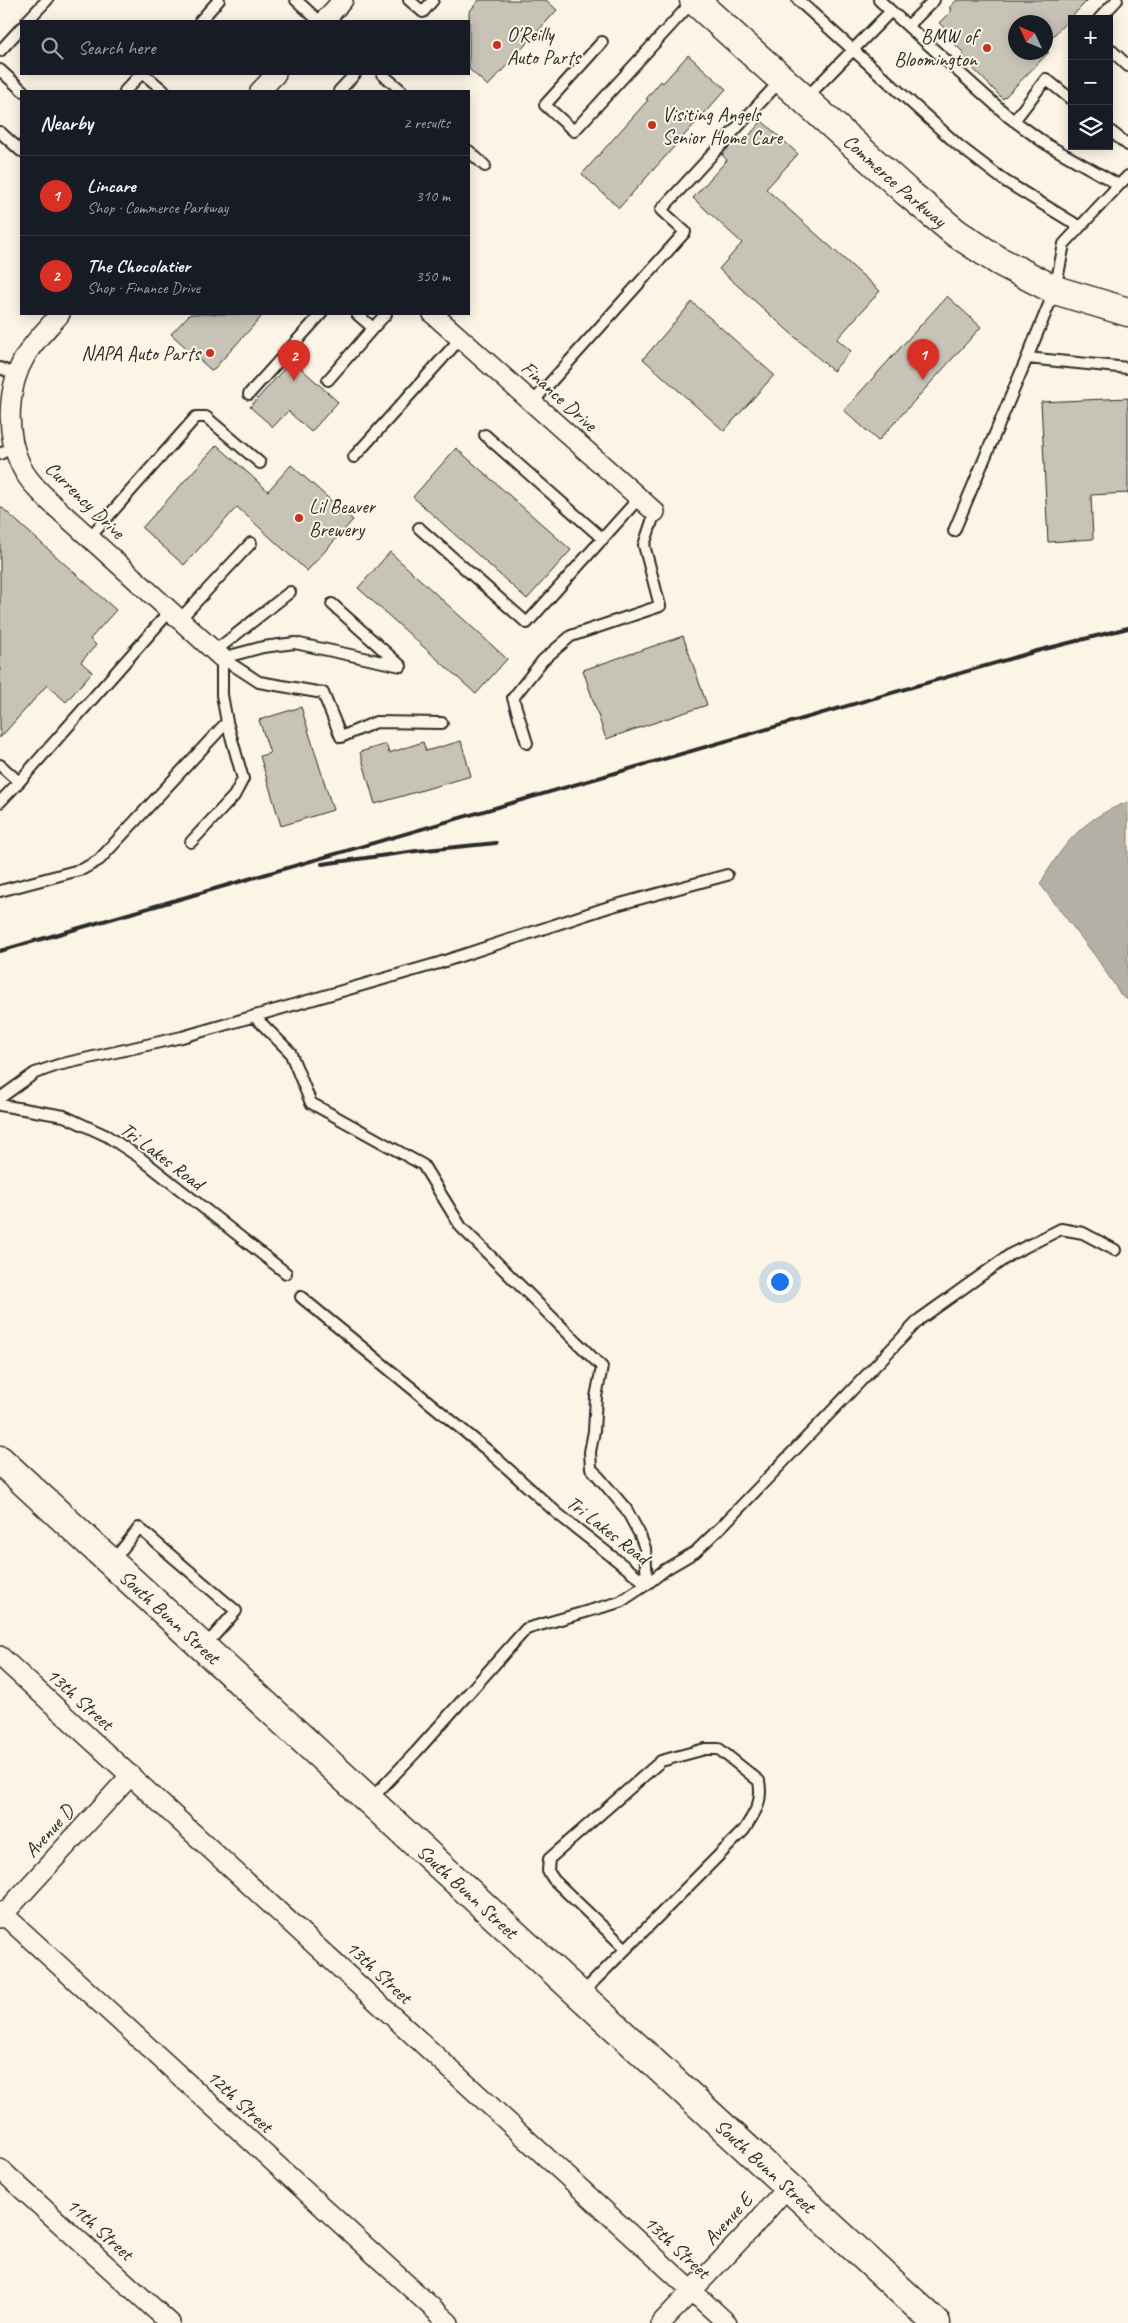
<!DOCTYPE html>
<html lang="en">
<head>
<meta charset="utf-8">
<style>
	body { margin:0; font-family:Caveat,sans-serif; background:#20242c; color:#f1f3f6 }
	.controls { position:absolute; right:15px; top:15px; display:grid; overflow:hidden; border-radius:0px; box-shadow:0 2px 12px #0003 }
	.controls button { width:45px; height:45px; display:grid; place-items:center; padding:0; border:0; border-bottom:1px solid #363941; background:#171b24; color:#f1f3f6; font:25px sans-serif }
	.compass { position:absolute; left:1008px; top:15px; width:45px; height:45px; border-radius:50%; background:#171b24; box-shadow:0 2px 12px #0003; rotate:314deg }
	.you { position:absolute; left:779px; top:1281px; width:18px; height:18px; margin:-12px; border:4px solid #fff; border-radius:50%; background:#1a73e8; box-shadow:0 0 0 8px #1a73e833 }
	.badge { display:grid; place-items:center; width:32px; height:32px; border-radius:50%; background:#d93025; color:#fff; font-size:16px; font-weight:700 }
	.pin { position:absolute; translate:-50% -41px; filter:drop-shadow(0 1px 2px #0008) }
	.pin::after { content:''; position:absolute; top:26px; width:18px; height:15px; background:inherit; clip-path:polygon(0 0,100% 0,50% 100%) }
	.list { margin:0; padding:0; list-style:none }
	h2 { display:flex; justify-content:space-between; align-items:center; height:65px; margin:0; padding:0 20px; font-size:21px }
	h2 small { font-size:16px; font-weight:400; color:#9ea1a6 }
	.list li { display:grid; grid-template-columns:32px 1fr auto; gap:15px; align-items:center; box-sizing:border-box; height:80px; padding:0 20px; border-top:1px solid #363941 }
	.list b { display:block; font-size:19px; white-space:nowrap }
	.list p { margin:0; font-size:16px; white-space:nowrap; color:#9ea1a6 }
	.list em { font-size:16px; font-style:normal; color:#9ea1a6 }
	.icon { flex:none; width:28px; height:28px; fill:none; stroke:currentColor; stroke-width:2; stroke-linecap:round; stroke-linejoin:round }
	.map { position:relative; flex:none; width:1128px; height:2323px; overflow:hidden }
	.search { position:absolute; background:#171b24; box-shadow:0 2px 12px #0003; left:20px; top:20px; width:450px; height:55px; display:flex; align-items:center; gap:12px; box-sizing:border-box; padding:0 18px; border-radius:0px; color:#9ea1a6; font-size:19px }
	.panel { position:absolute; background:#171b24; box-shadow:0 2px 12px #0003; left:20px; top:90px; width:450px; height:225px; border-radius:0px }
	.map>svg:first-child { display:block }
</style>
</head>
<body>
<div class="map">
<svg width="1128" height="2323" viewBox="0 0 1128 2323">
	<rect width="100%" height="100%" fill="#fcf5e5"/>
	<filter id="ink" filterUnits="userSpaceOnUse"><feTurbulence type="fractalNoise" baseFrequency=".02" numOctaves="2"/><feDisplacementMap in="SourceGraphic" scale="10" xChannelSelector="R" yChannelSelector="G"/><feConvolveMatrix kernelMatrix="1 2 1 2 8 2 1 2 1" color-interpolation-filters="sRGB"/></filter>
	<g filter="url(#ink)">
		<path fill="#b4b0a5" stroke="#7d7b74" d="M1128 802V1000L1121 995 1096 957 1040 884C1063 844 1083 818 1128 802Z"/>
		<path fill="#c8c3b7" stroke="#2b2b2b" d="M479 0H546L557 10 488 86 469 69V12Z
			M957 0H1088L1046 43V22H1016V52H1049L1003 99 961 56 964 53 949 39 952 35 939 23 952 10 949 8Z
			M688 55 726 89 619 208 582 174 648 100 646 99 661 81 663 83Z
			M762 121 798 154 766 189 880 291 837 339 851 351 833 371 719 269 742 243 693 198 727 160 722 155 736 139 738 137 743 142Z
			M947 296 981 327 878 441 844 410Z
			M692 302 774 375 724 431 643 359Z
			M190 314H264L212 371 171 334Z
			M292 360 338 402 311 432 288 411 273 427 250 407Z
			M1128 398V493L1091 495 1093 539 1048 542 1041 402Z
			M217 445 268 491 291 465 353 520 307 571 237 507 184 565 142 528Z
			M456 448 571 550 527 599 413 497Z
			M0 506 116 610 90 639 96 645 81 662 92 672 66 702 47 685 0 738Z
			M390 552 507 659 476 694 358 588Z
			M683 636 707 705 606 739 583 670Z
			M301 707 333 810 281 826 260 756 270 753 259 720Z
			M461 741 471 776 375 804 360 752 386 744 389 753 423 742 426 751Z"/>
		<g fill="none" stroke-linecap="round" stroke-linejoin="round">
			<defs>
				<path id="lane" d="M296 0 319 21
					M409 0 423 12 433 0
					M798 0 958 145 1005 181 1080 227
					M891 11 1009 117 1046 144 1119 185 1064 244 1055 290 1027 358
					M1099 19 1117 0
					M27 21 47 0
					M200 21 219 0
					M908 26 934 0
					M602 42 545 105 574 131 693 1
					M1109 48 1128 66
					M0 51 21 28
					M0 70 23 91
					M144 74 164 91
					M382 74 402 91
					M125 91 141 74
					M339 91 355 74
					M805 99 891 11 879 0
					M1014 121 1046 79 1072 100
					M1109 130 1128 145
					M0 132 21 151
					M469 151 485 166
					M1119 185 1128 176
					M357 314 373 328 386 314
					M0 368 17 375
					M328 380 373 328
					M249 394 321 314
					M532 403 685 232 661 210 781 80
					M485 435 603 539
					M0 454 14 447
					M354 457 460 339
					M419 528 527 623 639 498
					M954 531 1027 358 1128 368
					M89 538 196 417H206L260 463
					M180 619 251 543
					M215 651 290 592
					M222 658 263 647 295 643 401 666 332 604
					M222 658 259 682 323 693 341 737 376 722 442 723
					M527 743 513 698 543 660 571 636 660 606 644 545 655 512
					M0 765 19 782 170 611
					M0 802 19 782
					M191 842 234 796 243 779 227 722
					M0 891 83 869 99 860 227 722 222 695V658
					M254 1016 290 1052 311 1103 423 1165 461 1227 602 1367 596 1397 594 1431 590 1452 591 1468 626 1509 639 1533 645 1548 647 1584 620 1602 526 1629 416 1752 371 1799
					M0 1098 35 1073 58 1065 182 1037 439 963 609 907 727 875
					M0 1105 64 1116 107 1136 139 1157 286 1273
					M301 1297 487 1450 558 1514 647 1584 666 1569 695 1552 722 1526 920 1319 1011 1254 1061 1229 1083 1233 1115 1250
					M112 1562 139 1528 236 1611 205 1646
					M581 1994 601 1974 744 1830C755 1812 763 1803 759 1781L719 1749H705L661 1761 549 1859 548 1871 554 1880 626 1949"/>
				<path id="street" d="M324 21 343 0
					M260 91 276 74
					M60 314C49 327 35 340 26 355 7 386 5 433 21 466 27 480 39 490 49 501L222 658
					M433 314 655 512
					M0 1656 727 2323
					M0 1911 449 2323
					M0 1918 131 1775
					M0 2169 170 2323
					M661 2323 750 2230 787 2187"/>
				<g id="secondary">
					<path id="s1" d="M694 0 908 193 956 233 999 261 1055 290 1128 312"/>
					<path id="s2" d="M0 1460 936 2323"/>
				</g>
			</defs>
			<use href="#lane" stroke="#2b2b2b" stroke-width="14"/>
			<use href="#street" stroke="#2b2b2b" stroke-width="22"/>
			<use href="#secondary" stroke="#2b2b2b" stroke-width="31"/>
			<use href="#lane" stroke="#fcf5e5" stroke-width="10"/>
			<use href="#street" stroke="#fcf5e5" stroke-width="19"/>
			<use href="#secondary" stroke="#fcf5e5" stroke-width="28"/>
			<path stroke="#2b2b2b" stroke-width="4" d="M322 864 416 851 496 843
				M0 951 1037 651 1128 628"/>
		</g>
	</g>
	<g fill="#c8321e" stroke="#fcf5e5" stroke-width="2">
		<circle cx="497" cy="45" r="5"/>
		<circle cx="987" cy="48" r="5"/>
		<circle cx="652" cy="125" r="5"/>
		<circle cx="210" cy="353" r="5"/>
		<circle cx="299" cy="518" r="5"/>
	</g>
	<g text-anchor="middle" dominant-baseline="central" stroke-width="4" stroke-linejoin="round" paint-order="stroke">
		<g font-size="20" fill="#2b2b2b" stroke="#fcf5e5" text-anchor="start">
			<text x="507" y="34">O'Reilly<tspan x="507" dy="23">Auto Parts</tspan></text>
			<text x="977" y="36" text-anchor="end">BMW of<tspan x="977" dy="23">Bloomington</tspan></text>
			<text x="662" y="114">Visiting Angels<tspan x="662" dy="23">Senior Home Care</tspan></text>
			<text x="200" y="353" text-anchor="end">NAPA Auto Parts</text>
			<text x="309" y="506">Lil Beaver<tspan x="309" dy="23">Brewery</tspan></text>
		</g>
		<g font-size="20" fill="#2b2b2b" stroke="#fcf5e5">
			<text stroke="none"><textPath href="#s1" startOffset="270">Commerce Parkway</textPath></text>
			<text transform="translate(559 396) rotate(42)">Finance Drive</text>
			<text transform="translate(85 500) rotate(44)">Currency Drive</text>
			<text transform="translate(162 1156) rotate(37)">Tri Lakes Road</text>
			<text transform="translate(608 1530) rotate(38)">Tri Lakes Road</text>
			<text stroke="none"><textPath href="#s2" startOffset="231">South Bunn Street</textPath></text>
			<text transform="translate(80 1699) rotate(42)">13th Street</text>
			<text transform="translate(49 1831) rotate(-48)">Avenue D</text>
			<text stroke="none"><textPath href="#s2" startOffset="636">South Bunn Street</textPath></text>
			<text transform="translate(379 1972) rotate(43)">13th Street</text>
			<text transform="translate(240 2101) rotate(43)">12th Street</text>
			<text stroke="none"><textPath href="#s2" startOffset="1041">South Bunn Street</textPath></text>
			<text transform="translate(728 2219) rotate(-48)">Avenue E</text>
			<text transform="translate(100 2229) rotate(42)">11th Street</text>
			<text transform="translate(677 2247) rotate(43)">13th Street</text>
		</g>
	</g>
</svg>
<div class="controls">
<button>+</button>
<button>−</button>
<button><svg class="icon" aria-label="layers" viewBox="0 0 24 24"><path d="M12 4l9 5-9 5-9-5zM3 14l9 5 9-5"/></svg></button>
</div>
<svg class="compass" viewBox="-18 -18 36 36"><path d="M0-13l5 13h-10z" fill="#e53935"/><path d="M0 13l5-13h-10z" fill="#9ea1a6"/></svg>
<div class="you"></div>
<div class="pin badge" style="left:923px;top:380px">1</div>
<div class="pin badge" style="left:294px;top:381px">2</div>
<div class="search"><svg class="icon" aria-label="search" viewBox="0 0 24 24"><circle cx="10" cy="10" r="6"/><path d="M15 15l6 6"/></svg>Search here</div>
<section class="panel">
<h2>Nearby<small>2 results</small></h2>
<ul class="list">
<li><span class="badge">1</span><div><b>Lincare</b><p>Shop · Commerce Parkway</p></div><em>310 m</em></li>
<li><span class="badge">2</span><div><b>The Chocolatier</b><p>Shop · Finance Drive</p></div><em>350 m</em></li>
</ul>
</section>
</div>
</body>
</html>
